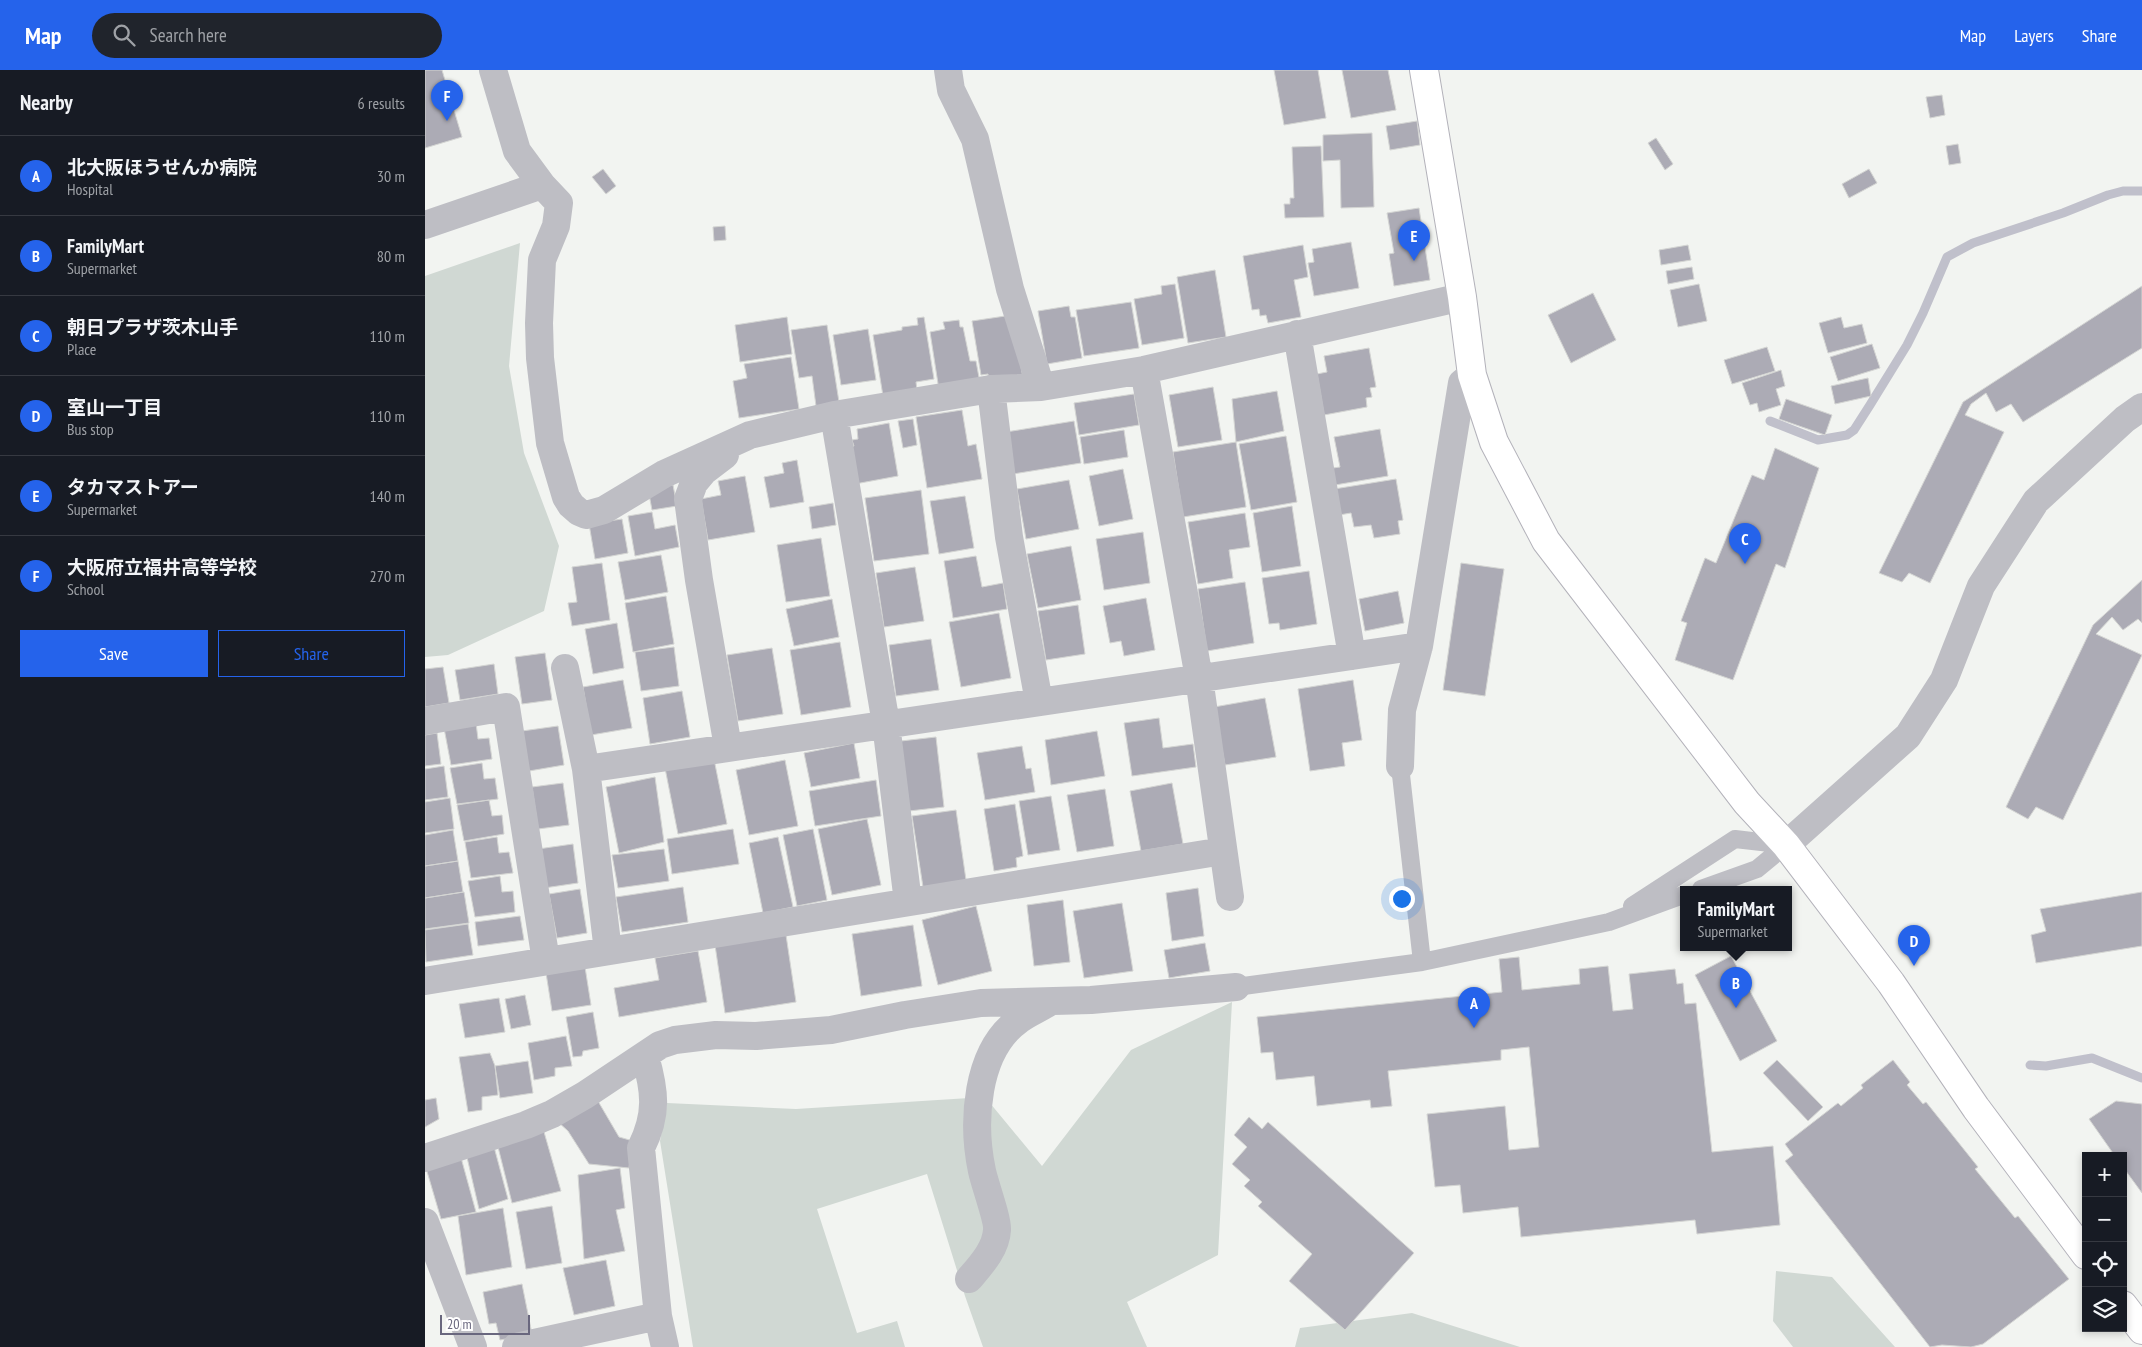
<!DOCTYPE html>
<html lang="en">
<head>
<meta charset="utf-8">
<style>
	body { margin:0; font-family:"PT Sans Narrow","Noto Sans JP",sans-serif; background:#20242c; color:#f1f3f6 }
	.controls { position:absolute; right:15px; bottom:15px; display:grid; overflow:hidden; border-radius:0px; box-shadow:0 2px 8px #0003 }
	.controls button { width:45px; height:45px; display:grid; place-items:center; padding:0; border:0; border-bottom:1px solid #363941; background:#171b24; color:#f1f3f6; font:25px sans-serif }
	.scale { position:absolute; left:15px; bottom:12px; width:90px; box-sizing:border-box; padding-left:5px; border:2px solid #69677e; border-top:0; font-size:14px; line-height:18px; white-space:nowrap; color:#69677e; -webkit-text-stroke:4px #fff; paint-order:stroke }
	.you { position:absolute; left:976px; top:828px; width:18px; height:18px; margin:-12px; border:4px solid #fff; border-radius:50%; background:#1a73e8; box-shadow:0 0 0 8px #1a73e833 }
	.badge { display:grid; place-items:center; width:32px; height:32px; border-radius:50%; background:#2563eb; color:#fff; font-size:16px; font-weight:700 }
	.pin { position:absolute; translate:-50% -41px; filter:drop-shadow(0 1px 2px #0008) }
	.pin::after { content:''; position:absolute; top:26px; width:18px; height:15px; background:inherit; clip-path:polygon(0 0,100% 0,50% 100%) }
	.popup { position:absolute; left:1255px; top:816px; width:112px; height:65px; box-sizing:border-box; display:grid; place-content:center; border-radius:0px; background:#171b24; filter:drop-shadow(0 1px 4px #0005); font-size:16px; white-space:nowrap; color:#9ea1a6 }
	.popup b { font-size:19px; color:#f1f3f6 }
	.popup::after { content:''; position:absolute; left:50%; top:100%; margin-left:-10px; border:10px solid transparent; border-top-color:#171b24 }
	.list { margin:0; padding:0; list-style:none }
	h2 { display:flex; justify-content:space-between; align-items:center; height:65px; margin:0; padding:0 20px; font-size:21px }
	h2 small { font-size:16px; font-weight:400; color:#9ea1a6 }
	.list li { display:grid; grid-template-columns:32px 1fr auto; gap:15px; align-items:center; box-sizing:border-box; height:80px; padding:0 20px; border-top:1px solid #363941 }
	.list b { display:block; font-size:19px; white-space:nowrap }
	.list p { margin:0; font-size:16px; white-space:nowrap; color:#9ea1a6 }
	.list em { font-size:16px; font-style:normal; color:#9ea1a6 }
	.actions { display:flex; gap:10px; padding:15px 20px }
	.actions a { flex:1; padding:11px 0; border:1px solid #2563eb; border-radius:0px; text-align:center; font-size:18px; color:#2563eb }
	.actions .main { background:#2563eb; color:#fff }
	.icon { flex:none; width:28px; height:28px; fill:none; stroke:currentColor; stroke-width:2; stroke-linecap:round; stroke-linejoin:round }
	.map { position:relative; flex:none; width:1717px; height:1277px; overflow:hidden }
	header { display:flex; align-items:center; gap:30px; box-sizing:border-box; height:70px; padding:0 25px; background:#2563eb; color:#fff }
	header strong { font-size:24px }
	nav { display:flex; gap:28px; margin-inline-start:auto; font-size:18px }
	.search { width:350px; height:45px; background:#20242c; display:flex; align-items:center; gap:12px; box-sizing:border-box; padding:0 18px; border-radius:28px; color:#9ea1a6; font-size:19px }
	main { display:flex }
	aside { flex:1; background:#171b24 }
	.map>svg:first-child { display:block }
</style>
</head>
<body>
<header>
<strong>Map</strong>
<div class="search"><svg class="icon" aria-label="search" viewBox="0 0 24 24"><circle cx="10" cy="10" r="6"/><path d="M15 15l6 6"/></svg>Search here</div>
<nav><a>Map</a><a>Layers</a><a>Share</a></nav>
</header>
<main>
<aside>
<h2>Nearby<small>6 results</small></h2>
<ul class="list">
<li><span class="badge">A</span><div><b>北大阪ほうせんか病院</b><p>Hospital</p></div><em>30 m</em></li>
<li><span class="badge">B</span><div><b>FamilyMart</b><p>Supermarket</p></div><em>80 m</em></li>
<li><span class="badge">C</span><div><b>朝日プラザ茨木山手</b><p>Place</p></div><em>110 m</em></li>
<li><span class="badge">D</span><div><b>室山一丁目</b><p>Bus stop</p></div><em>110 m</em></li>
<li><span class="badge">E</span><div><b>タカマストアー</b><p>Supermarket</p></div><em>140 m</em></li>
<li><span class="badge">F</span><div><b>大阪府立福井高等学校</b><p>School</p></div><em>270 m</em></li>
</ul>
<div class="actions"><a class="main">Save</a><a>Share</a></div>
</aside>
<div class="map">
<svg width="1717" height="1277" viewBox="0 0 1717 1277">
	<rect width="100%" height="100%" fill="#f2f4f1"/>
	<path fill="#d0d8d3" d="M95 173 84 296 99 383 134 476 119 541 23 585 0 587V206Z
		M807 932 793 1185 702 1232 722 1277H558L540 1226 502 1104 392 1139 432 1263 472 1251 480 1277H268L235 1071 242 1033 371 1039 560 1027 617 1096 706 980Z
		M1351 1201 1407 1207 1470 1277H1368L1348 1251Z
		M987 1243 1095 1277H870L875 1258Z"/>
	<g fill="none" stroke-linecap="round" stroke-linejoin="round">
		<path stroke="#c0c0cb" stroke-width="9" d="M1345 351 1393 370 1422 365 1429 360 1445 335 1482 275 1498 243 1522 187 1548 173 1638 143 1683 125 1698 121H1717
			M1605 995 1621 996 1667 988 1717 1008"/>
	</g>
	<path fill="#acabb5" stroke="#d4d5d3" d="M0 0H17L37 67 0 78Z
		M849 0H893L901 48 859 55Z
		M917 0H963L971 40 926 48Z
		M1517 25 1520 45 1505 48 1501 27Z
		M992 51 995 75 965 80 961 56Z
		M947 63 949 137 916 138 915 90 898 91V65Z
		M1231 68 1248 94 1240 100 1223 73Z
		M1533 74 1536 93 1524 95 1521 76Z
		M896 76 899 147 860 148 859 134H865V128H869L867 77Z
		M178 99 191 116 181 124 167 107Z
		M1444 99 1452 113 1424 128 1417 114Z
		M994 138 1005 210 969 216 964 184 969 183 962 143Z
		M300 156 301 170 289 171 288 157Z
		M926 172 934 218 889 226 883 193 889 192 887 179Z
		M878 175 883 207 869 210 876 247 843 253 841 245 835 246 834 239 827 240 818 186Z
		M1263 175 1266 190 1236 195 1234 180Z
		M1267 197 1269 209 1243 214 1241 201Z
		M790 200 801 267 763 273 752 207Z
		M750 214 759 268 717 275 709 229 737 224 736 216Z
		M1274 214 1282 251 1253 257 1245 220Z
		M1717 216V278L1598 352 1586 334 1571 342 1561 323 1546 334 1540 345 1579 362 1505 513 1484 503 1477 512 1454 503 1538 332Z
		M1168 223 1191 270 1146 293 1123 245Z
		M706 232 714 278 659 286 651 240Z
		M644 236 646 247H650L657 288 622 294 613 241Z
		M587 245 598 308 564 313 563 304 556 305 547 251Z
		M362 247 367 284 315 292 310 255Z
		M499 247 509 309 491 312 492 320 458 326 448 265 477 260V257L493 255 492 248Z
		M1416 247 1419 258 1437 254 1442 273 1403 283 1394 253Z
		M534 250 535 257H538L545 291H551L555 313 514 320 505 262 520 259 518 252Z
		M402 255 414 332 391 336 387 306 374 308 366 260Z
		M443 259 451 310 416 315 408 265Z
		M1447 274 1455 298 1413 311 1405 287Z
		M1342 277 1350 301 1307 314 1299 290Z
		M944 278 951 317 945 318 947 327 941 328 942 337 899 345 892 304 902 302 899 286Z
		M366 287 374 339 314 348 308 311 322 308 319 294Z
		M1356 300 1360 316 1351 319 1356 335 1334 342 1332 333 1325 335 1317 313Z
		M1443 308 1446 326 1410 334 1406 316Z
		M788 317 797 370 753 377 744 325Z
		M852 321 859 361 811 372 807 329Z
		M709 324 714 355 654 365 649 333Z
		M1361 329 1407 345 1400 365 1354 349Z
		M537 340 543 376 551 374 557 409 502 418 491 347Z
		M488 349 492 375 478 378 473 351Z
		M649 351 656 393 588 404 581 362Z
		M464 353 473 406 430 414 424 377 429 376 427 370 433 369 432 359Z
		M955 359 963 406 910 415 908 398 915 397 909 367Z
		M699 360 703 387 659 394 655 367Z
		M861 366 872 432 826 440 814 374Z
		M811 372 821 437 758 447 748 382Z
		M1350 378 1394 398 1360 498 1351 494 1308 610 1250 590 1262 553 1256 551 1280 488 1291 493 1327 405 1339 410Z
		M372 390 379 432 345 438 339 407 359 403 357 393Z
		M698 399 708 449 674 456 664 406Z
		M320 406 330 462 283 470 276 429 296 425 293 411Z
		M971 409 978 450 973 451 975 464 949 468 946 455 929 457 926 443 914 445 909 419Z
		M644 410 654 459 601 469 592 419Z
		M248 415 252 436 227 440 223 419Z
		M496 420 504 484 449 491 440 428Z
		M540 426 549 478 514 484 505 431Z
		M408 433 411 455 387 459 384 437Z
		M867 436 876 496 837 502 828 443Z
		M227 442 230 459 250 455 254 477 210 486 203 446Z
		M820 443 825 477 804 480 808 508 773 514 763 452Z
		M197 449 203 483 170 489 164 454Z
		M718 462 725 513 679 520 671 469Z
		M396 468 405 526 361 532 352 475Z
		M646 476 656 530 613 538 602 484Z
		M236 485 243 522 200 530 193 492Z
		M551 486 557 517 578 513 582 539 528 548 519 491Z
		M177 493 185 550 147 556 143 533 152 532 147 497Z
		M1036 493 1079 499 1060 626 1018 620Z
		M490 497 499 551 459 557 451 503Z
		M884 501 892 554 855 560 854 553 844 554 837 508Z
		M1717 510V553L1713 549 1698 560 1687 547 1671 564 1717 585 1638 750 1611 737 1603 749 1581 737 1668 555Z
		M820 512 829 573 782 581 773 519Z
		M973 521 979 553 940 561 934 529Z
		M241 526 249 574 208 582 200 533Z
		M721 528 730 580 699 586 696 571 685 573 678 536Z
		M407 529 414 567 369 576 361 539Z
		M653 535 660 584 621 590 613 541Z
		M574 543 586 608 536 617 524 552Z
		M192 553 199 598 168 604 160 559Z
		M506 569 514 620 471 626 464 575Z
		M415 572 426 637 376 645 365 580Z
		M249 577 254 616 216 621 210 582Z
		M347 578 358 644 313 651 302 585Z
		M120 583 127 630 97 634 90 587Z
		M69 594 73 624 35 630 30 600Z
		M18 597 24 633 0 637V599Z
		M198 610 207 658 166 665 158 617Z
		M928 610 937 670 917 673 920 696 885 701 873 619Z
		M257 621 265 667 225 674 218 628Z
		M840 628 851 687 800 695 789 637Z
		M734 648 738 678 768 674 771 697 707 706 699 653Z
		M51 653 53 669 64 668 67 689 26 695 19 658Z
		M133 656 139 695 104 701 97 661Z
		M672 661 680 706 626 715 620 670Z
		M12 663 16 694 0 696V665Z
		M511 667 519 737 484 741 476 671Z
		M429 673 435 708 386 717 379 683Z
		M597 676 601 699 606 698 610 722 560 730 552 683Z
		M289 689 302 754 253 764 240 698Z
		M360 690 373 756 324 765 311 700Z
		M57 693 59 709 70 708 73 729 32 734 25 698Z
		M19 696 23 727 0 730V699Z
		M230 707 239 772 194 783 181 717Z
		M451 710 456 746 390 756 384 721Z
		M138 713 144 755 113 759 107 717Z
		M747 713 758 774 716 781 705 721Z
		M680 719 689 776 652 782 642 725Z
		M626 726 635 780 603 785 594 731Z
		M25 728 29 759 0 763V732Z
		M64 730 67 746 77 745 79 764 39 771 32 735Z
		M590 734 598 786 591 788 592 797 569 801 559 739Z
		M531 740 541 810 498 817 487 746Z
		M442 749 456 815 407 825 393 759Z
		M308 759 314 794 247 804 242 769Z
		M388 759 402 830 372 836 358 765Z
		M28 760 33 791 0 796V765Z
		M72 767 74 783 84 782 88 803 46 808 40 772Z
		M353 767 368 837 338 843 324 773Z
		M148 774 153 813 119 818 113 779Z
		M239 779 244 811 193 818 187 785Z
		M33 791 38 822 0 828V796Z
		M75 806 77 822 88 821 90 842 50 847 43 811Z
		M258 817 263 852 197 862 191 827Z
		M773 818 779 866 747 871 741 823Z
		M155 819 162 863 132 868 124 824Z
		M39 822 44 853 0 859V828Z
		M1717 822V876L1611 893 1606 865 1621 861 1615 839Z
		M638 830 645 892 609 896 602 835Z
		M697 833 708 901 659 908 648 841Z
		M551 836 567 901 513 915 497 850Z
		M95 846 99 870 53 876 50 852Z
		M43 854 48 885 1 892 0 860Z
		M488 855 497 916 436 926 427 864Z
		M361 865 371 932 300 943 290 875Z
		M780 873 785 901 744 908 739 880Z
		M273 881 282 932 194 947 189 918 234 910 230 888Z
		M1306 886 1352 971 1315 991 1270 905Z
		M1094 887 1097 920 1155 914 1154 899 1183 896 1188 941 1208 939 1204 904 1250 899 1252 914 1258 913 1260 934 1271 933 1287 1082 1348 1076 1355 1155 1272 1164 1270 1150 1096 1167 1093 1137 1038 1143 1035 1115 1010 1117 1002 1044 1080 1036 1084 1080 1114 1077 1104 977 1076 980V990L963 1001 967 1036 946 1038 945 1030 892 1036 889 1006 851 1010 848 982 836 983 832 947 1077 922 1074 889Z
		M160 897 166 935 127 941 121 903Z
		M100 925 106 955 86 959 80 929Z
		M74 928 80 962 40 968 34 934Z
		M168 942 174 978 158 981 157 986 148 987 141 947Z
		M141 966 147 996 130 998V1006L109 1010 103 973Z
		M65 983 70 996 73 1025 57 1027V1040L43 1042 34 987Z
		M1352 990 1398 1037 1383 1051 1338 1003Z
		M1468 990 1485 1012 1482 1015 1498 1034 1501 1032 1553 1097 1550 1099 1590 1148 1593 1146 1644 1209 1558 1274 1546 1277 1517 1275 1505 1277 1360 1091 1368 1085 1360 1074 1413 1033 1416 1036 1438 1018 1436 1015Z
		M103 991 108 1023 75 1028 70 996Z
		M170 1026 194 1067 208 1071 204 1098 164 1094 143 1061 132 1051Z
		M11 1028 14 1049 0 1057V1030Z
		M1691 1031 1717 1034V1123L1698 1097V1086H1690L1664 1049Z
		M824 1047 837 1059 843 1052 989 1183 920 1260 864 1211 887 1184 833 1136 837 1132 819 1116 825 1110 807 1094 822 1077 809 1065Z
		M117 1055 136 1121 87 1133 71 1069Z
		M68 1073 83 1129 54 1139 41 1083Z
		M35 1084 51 1142 16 1149 1 1098Z
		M195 1098 200 1138 191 1140 200 1181 159 1189 153 1105Z
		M127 1136 137 1193 101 1199 91 1142Z
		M78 1138 87 1197 41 1205 33 1146Z
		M181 1190 190 1236 149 1245 138 1198Z
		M97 1214 107 1264 75 1270 71 1253 64 1254 58 1222Z"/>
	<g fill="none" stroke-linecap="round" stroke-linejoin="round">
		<defs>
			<path id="secondary" d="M999 0 1037 227 1047 305 1069 372 1121 471 1322 733 1361 775 1466 913 1551 1038 1661 1185
				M1698 1235 1717 1260"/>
		</defs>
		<use href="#secondary" stroke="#b3b2ba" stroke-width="30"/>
		<path stroke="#bebec4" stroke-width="18" d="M975 696 997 892
			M1276 819 1332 799 1361 775
			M1207 836 1310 769 1361 775
			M811 917 997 892 1184 852 1258 825"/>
		<path stroke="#bebec4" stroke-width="28" d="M68 0 92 81 117 115 134 133 131 156 117 190 114 253 115 288 125 373 141 427 146 435 154 442 161 445 179 440 239 404 325 365 409 345 566 319 616 317 719 300 1037 227
			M523 0 526 20 550 69 585 219 616 317
			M0 155 117 115
			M872 264 927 586
			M719 300 774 608 805 827
			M566 319 584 467 614 632
			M409 345 461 654 483 832
			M300 385 279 401 269 413 263 429 274 510 303 677
			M140 598 161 699 183 881
			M0 651 81 637 121 891
			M975 696 977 640 994 576 1037 313 1047 305
			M161 699 994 576
			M1361 775 1483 666 1519 610 1556 516 1611 431 1700 349 1717 337
			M0 911 798 781
			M220 986C230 1021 233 1044 216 1078L233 1246 240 1277
			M0 1088 101 1055 127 1044 160 1025 235 975 250 970 291 965 331 966 406 960 480 945 556 933 666 930 811 917
			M0 1152 48 1277
			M544 1209C556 1195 571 1179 572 1160 573 1150 560 1115 557 1101 547 1054 550 981 594 950 603 943 614 939 623 933
			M91 1277 233 1246"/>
		<use href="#secondary" stroke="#fff" stroke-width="28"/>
	</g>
</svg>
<div class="controls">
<button>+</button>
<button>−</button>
<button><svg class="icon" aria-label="locate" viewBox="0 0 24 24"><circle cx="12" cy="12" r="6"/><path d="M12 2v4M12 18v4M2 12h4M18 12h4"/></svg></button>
<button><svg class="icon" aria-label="layers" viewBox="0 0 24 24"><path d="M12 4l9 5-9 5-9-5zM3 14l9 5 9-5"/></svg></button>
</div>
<div class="scale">20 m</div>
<div class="you"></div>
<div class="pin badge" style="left:1049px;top:958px">A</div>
<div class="pin badge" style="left:1311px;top:938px">B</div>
<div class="popup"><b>FamilyMart</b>Supermarket</div>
<div class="pin badge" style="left:1320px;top:494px">C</div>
<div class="pin badge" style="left:1489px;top:896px">D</div>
<div class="pin badge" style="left:989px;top:191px">E</div>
<div class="pin badge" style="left:22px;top:51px">F</div>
</div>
</main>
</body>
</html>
